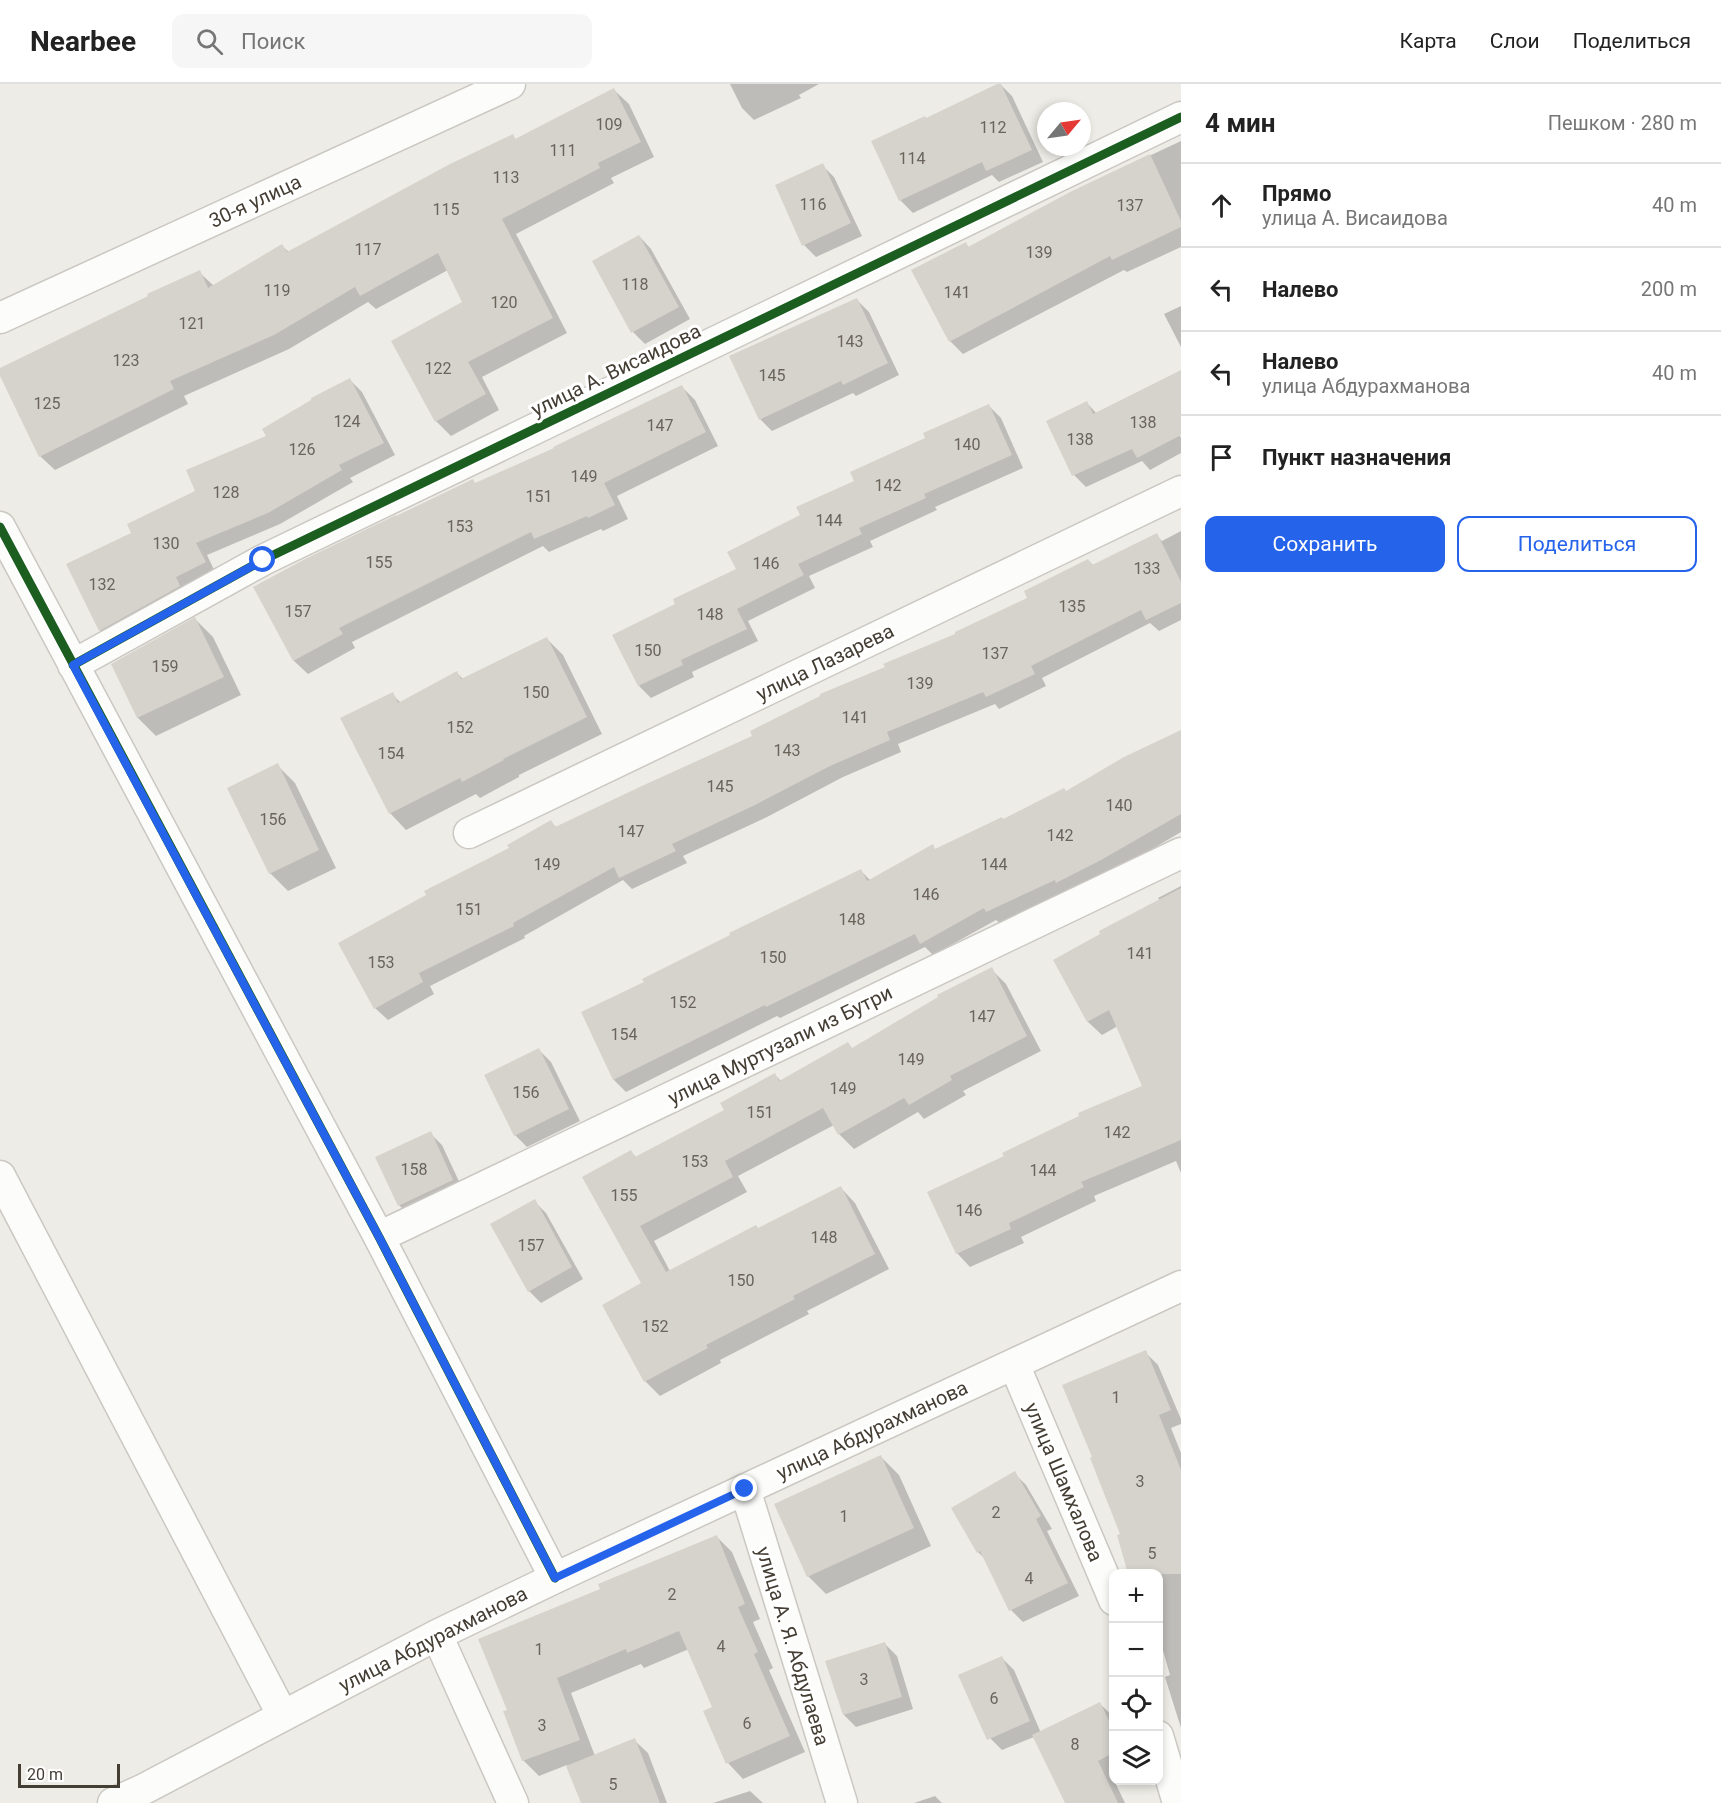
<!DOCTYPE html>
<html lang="ru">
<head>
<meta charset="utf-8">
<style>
	body { margin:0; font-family:Roboto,sans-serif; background:#f6f6f6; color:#222 }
	.controls { position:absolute; right:18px; bottom:18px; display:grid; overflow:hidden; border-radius:12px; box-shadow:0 3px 9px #0003 }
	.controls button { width:54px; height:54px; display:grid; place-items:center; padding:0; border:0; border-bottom:2px solid #e0e0e0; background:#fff; color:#222; font:30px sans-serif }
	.compass { position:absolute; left:1037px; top:18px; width:54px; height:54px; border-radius:50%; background:#fff; box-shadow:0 3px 9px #0003; rotate:61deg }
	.scale { position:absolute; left:18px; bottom:15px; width:102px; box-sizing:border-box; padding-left:6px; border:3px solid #443d33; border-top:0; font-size:16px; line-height:21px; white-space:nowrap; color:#443d33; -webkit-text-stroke:4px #fff; paint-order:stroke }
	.stop { position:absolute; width:18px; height:18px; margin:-14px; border:4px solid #2563eb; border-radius:50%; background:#fff }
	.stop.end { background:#2563eb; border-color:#fff; box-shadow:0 2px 6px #0008 }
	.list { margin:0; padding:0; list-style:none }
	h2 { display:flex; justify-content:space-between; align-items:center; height:78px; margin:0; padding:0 24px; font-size:26px }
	h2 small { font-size:20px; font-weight:400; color:#767676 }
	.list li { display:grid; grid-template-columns:39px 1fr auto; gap:18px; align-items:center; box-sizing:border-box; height:84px; padding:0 24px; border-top:2px solid #e0e0e0 }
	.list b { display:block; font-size:22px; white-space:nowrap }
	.list p { margin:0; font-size:20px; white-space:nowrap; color:#767676 }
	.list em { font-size:20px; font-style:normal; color:#767676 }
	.actions { display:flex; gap:12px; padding:18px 24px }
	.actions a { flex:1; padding:14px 0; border:2px solid #2563eb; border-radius:12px; text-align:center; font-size:21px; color:#2563eb }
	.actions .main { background:#2563eb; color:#fff }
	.icon { flex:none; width:33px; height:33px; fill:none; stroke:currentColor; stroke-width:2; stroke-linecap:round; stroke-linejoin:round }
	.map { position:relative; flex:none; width:1181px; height:1719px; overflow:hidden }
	header { display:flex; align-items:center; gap:36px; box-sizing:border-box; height:84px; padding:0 30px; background:#fff; border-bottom:2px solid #e0e0e0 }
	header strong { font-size:28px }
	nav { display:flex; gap:33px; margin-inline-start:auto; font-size:21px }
	.search { width:420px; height:54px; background:#f6f6f6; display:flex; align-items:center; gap:15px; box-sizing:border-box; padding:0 21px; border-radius:12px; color:#767676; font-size:22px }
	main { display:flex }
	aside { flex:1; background:#fff }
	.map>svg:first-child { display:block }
</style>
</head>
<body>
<header>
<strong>Nearbee</strong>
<div class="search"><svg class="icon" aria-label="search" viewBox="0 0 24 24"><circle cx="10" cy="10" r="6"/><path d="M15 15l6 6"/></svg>Поиск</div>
<nav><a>Карта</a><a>Слои</a><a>Поделиться</a></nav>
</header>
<main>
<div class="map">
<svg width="1181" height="1719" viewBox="0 0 1181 1719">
	<rect width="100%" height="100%" fill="#eeece6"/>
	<path fill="#0003" d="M730 0H819L799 11 801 14 754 36 742 24Z
		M1000 0 1012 12 1043 78 999 98 992 91 913 129 901 117 874 60Z
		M614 6 629 20 654 73 611 94 614 99 516 150 567 249 482 293 499 326 451 352 436 337 464 218 448 186 376 225 368 218 289 265 184 312 188 320 55 386 40 372 0 286 199 188 214 202 282 162 289 168 513 52 516 56Z
		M1181 57V163L1127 188 1124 186 963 270 950 257 965 160 970 164 1070 109Z
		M822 81 834 93 862 152 816 173 804 161Z
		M639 152 651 165 690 235 645 260 633 248Z
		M857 216 869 228 899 291 856 312 853 309 772 347 760 335Z
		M1181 222V263L1164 230Z
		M350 296 362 308 395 371 350 394 353 398 280 440 207 471 216 490 112 558 100 546 133 449 197 408 269 353Z
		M681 302 695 316 718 362 617 412 628 435 603 447 601 445 549 468 543 462 352 558 355 564 308 590 294 577 255 504 476 400 556 365Z
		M1161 316 1181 354V369L1150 386 1142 377 1086 403 1074 391 1087 319 1097 330Z
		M989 322 1001 334 1023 384 935 423 937 426 870 457 873 463 809 492 815 504 748 537 758 557 692 588 694 593 651 614 639 602 677 520 738 486 802 431 927 354Z
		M1181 447V536L1159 547 1150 539 1042 594 1046 602 999 625 995 620 898 660 901 668 843 693 767 733 683 772 687 779 632 805 623 796 524 852 525 854 430 902 434 910 388 936 375 924 511 765 551 738 557 744 754 653 886 584 1029 514 1088 476 1094 482 1156 451 1162 457Z
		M195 535 213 553 241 611 156 652 138 634 113 580Z
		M546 554 563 571 602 650 519 691V693L480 714 476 710 406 746 390 729 392 610 401 619 457 589 463 595Z
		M1181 648V748L1113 788 1000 839 996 836 933 871 925 863 780 934 777 932 626 1008 614 996 583 929 646 899 861 787 870 796 932 762 936 766 1066 708Z
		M277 681 295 699 336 784 288 807 270 789Z
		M1181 802V1089L1176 1077 1094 1112 1096 1117 1021 1153 1024 1159 970 1183 957 1169 1006 1073 1144 1003 1118 942 1102 951 1088 938 1055 876 1160 817 1158 814Z
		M991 885 1006 900 1041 967 963 1007 966 1011 924 1035 918 1028 854 1065 839 1050 834 1041 738 1092 747 1108 654 1157 670 1187 759 1145 841 1104 855 1119 889 1185 807 1227 809 1230 720 1276 721 1279 660 1312 645 1297 604 1221 643 1200 631 1068 637 1074 726 1027 775 991 781 997 848 960 853 965Z
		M539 966 551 978 580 1037 527 1063 515 1051Z
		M430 1049 442 1061 464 1108 411 1133 399 1121Z
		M534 1117 546 1129 583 1195 541 1219 529 1207Z
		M1145 1268 1158 1281 1181 1335V1340L1171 1344 1181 1369V1644L1165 1593 1170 1591 1158 1549V1490L1122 1451Z
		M881 1373 899 1391 931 1462 826 1510 808 1492Z
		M1014 1389 1026 1401 1052 1445 1047 1447 1079 1512 1023 1538 1011 1526 986 1476 978 1468 953 1424Z
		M717 1453 732 1468 760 1535 753 1538 773 1584 769 1586 805 1668 743 1695 728 1679 714 1624 689 1565 644 1584 641 1580 571 1609 595 1672 634 1656 648 1669 667 1719H582L567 1681 539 1692 523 1676 509 1626 602 1506Z
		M885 1560 897 1572 913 1625 856 1643 844 1631Z
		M1002 1574 1014 1586 1041 1649 1100 1620 1114 1633 1113 1694 1125 1719H1067L1034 1653 1002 1666 990 1654Z
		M750 1707 763 1719H713Z
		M935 1712 942 1719H914Z"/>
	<path fill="#d6d3cd" d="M997 0H1001L1032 66 986 87 982 78 899 117 871 57 925 32 926 34Z
		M614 4 641 58 598 79 600 84 502 135 553 234 468 278 486 310 435 338 391 257 462 218 438 169 360 212 355 203 274 251 170 297 174 305 39 373 0 292V284L148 212 147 210 200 186 208 204 282 160 287 168 450 80 513 50 515 55Z
		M1150 70 1181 137V143L1112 176 1110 172 949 258 911 186 966 158 968 163 1070 108Z
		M823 79 851 139 802 162 775 101Z
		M639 151 679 223 631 249 592 177Z
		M857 214 888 279 843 301 841 297 759 336 729 272Z
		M1181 286V351L1137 374 1132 365 1072 392 1046 337 1087 317 1093 330Z
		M350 294 384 359 339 381 342 386 268 429 196 459 206 478 176 493 180 502 99 547 66 480 131 449 127 440 195 407 186 386 266 352 262 345 311 316V314Z
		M682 301 706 348 604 399 615 421 588 434 587 432 534 455 531 448 339 544 343 550 293 577 253 503 305 475 396 431V432L473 395 475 399 554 364 553 363 580 350Z
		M989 320 1012 371 924 410 926 414 859 444 862 450 798 480 804 491 737 525 747 545 681 576 683 581 638 602 612 551 675 520 673 515 736 485 727 468 800 431 796 423 854 397 850 388 925 354 923 349Z
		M1157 449 1181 498V519L1146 536 1141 526 1031 582 1035 590 986 613 983 608 887 648 890 656 830 682 755 721 672 760 676 767 619 794 614 783 513 839 514 842 419 889 423 898 374 925 338 859 426 811 424 807 509 764 507 761 551 736 555 743 644 701 752 652 750 647 820 612V610L885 583 883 580 955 550V548L1027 514 1024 507 1088 475 1092 481Z
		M195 533 224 593 137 634 111 580Z
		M547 553 587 633 503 675 504 676 462 698 460 694 389 730 340 634 393 608 398 619 457 587 461 595Z
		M1181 646V730L1101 776 1056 799 1055 796 986 828 984 824 920 860 915 850 766 923 765 921 613 996 581 928 644 898 642 895 730 851 729 849 861 785 867 797 933 760 935 765 1002 733 1003 735 1064 704 1066 707 1124 673Z
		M278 679 319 766 269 790 227 704Z
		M1181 804V1056L1081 1098 1084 1103 1009 1139 1011 1145 956 1170 927 1108 1004 1072 1002 1069 1079 1032 1078 1029 1142 1002 1109 926 1087 938 1053 876 1100 850 1099 847Z
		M992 883 1027 952 950 992 952 996 909 1021 904 1014 838 1051 823 1024 725 1077 733 1093 640 1142 666 1188 756 1141 758 1144 841 1102 875 1170 793 1212 795 1215 706 1261 708 1264 644 1298 602 1221 641 1199 582 1093 631 1066 635 1073 724 1026 720 1019 775 989 779 997 848 958 852 964 938 913 937 911Z
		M539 964 569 1025 514 1052 484 991Z
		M431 1047 453 1096 398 1122 375 1073Z
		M535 1115 572 1183 528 1208 490 1140Z
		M1146 1266 1171 1326 1159 1331 1181 1386V1490H1128L1117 1451 1120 1450 1090 1374 1092 1373 1062 1301Z
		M881 1371 914 1444 807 1493 774 1420Z
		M1015 1387 1041 1432 1036 1435 1068 1499 1009 1527 980 1467 977 1469 951 1424Z
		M717 1451 745 1520 738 1523 758 1568 754 1570 790 1652 726 1680 703 1627 712 1623 679 1547 627 1569 626 1565 557 1594 580 1656 522 1677 503 1627 507 1626 478 1555 600 1505 598 1500Z
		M885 1558 902 1613 843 1631 825 1577Z
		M1002 1572 1030 1637 987 1656 958 1591Z
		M1100 1618 1113 1645V1669L1098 1677 1118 1719H1065L1032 1651Z
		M635 1654 660 1719H581L566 1682Z"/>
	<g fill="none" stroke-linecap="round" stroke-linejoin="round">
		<defs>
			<path id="street" d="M0 234 510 0
				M0 443 379 1153 555 1494
				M73 581 263 476 1181 33
				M469 749 1181 407
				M0 1092 283 1632
				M379 1153 1181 769
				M1014 1280 1114 1516
				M745 1405 842 1719
				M437 1551 513 1719
				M1158 1652 1178 1719
				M113 1719 142 1706 437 1551 555 1494 1181 1202"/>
		</defs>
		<use href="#street" stroke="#cbc8c2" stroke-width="33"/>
		<use href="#street" stroke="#fcfcfb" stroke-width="30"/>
		<defs>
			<path id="cycleway" d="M0 443 379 1153 555 1494
				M73 581 263 476 1181 33"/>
		</defs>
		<use href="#cycleway" stroke="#fff" stroke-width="13"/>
		<use href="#cycleway" stroke="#1b5e20" stroke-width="9"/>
	</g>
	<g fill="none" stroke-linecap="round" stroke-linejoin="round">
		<path stroke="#2563eb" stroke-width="8" d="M263 476 73 581 379 1153 555 1494 745 1405"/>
	</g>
	<g text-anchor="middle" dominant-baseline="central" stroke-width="6" stroke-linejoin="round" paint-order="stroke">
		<g font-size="16" fill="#6a645b">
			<text x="609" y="40">109</text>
			<text x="993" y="43">112</text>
			<text x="563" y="66">111</text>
			<text x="912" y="74">114</text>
			<text x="506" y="93">113</text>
			<text x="813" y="120">116</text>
			<text x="1130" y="121">137</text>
			<text x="446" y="125">115</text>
			<text x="368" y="165">117</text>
			<text x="1039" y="168">139</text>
			<text x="635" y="200">118</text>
			<text x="277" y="206">119</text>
			<text x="957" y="208">141</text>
			<text x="504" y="218">120</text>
			<text x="192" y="239">121</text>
			<text x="850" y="257">143</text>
			<text x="126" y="276">123</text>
			<text x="438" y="284">122</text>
			<text x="772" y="291">145</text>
			<text x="47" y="319">125</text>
			<text x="347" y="337">124</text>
			<text x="1143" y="338">138</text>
			<text x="660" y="341">147</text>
			<text x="1080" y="355">138</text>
			<text x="967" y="360">140</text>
			<text x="302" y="365">126</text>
			<text x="584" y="392">149</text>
			<text x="888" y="401">142</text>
			<text x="226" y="408">128</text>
			<text x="539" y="412">151</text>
			<text x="829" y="436">144</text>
			<text x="460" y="442">153</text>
			<text x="166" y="459">130</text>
			<text x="379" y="478">155</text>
			<text x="766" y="479">146</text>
			<text x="1147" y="484">133</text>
			<text x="102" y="500">132</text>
			<text x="1072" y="522">135</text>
			<text x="298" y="527">157</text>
			<text x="710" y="530">148</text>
			<text x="648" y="566">150</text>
			<text x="995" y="569">137</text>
			<text x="165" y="582">159</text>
			<text x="920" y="599">139</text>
			<text x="536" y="608">150</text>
			<text x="855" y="633">141</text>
			<text x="460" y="643">152</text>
			<text x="787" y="666">143</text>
			<text x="391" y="669">154</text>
			<text x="720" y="702">145</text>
			<text x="1119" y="721">140</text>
			<text x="273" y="735">156</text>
			<text x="631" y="747">147</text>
			<text x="1060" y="751">142</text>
			<text x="547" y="780">149</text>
			<text x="994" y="780">144</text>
			<text x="926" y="810">146</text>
			<text x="469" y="825">151</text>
			<text x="852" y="835">148</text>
			<text x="1140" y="869">141</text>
			<text x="773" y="873">150</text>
			<text x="381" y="878">153</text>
			<text x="683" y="918">152</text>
			<text x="982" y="932">147</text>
			<text x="624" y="950">154</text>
			<text x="911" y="975">149</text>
			<text x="843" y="1004">149</text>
			<text x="526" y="1008">156</text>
			<text x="760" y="1028">151</text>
			<text x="1117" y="1048">142</text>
			<text x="695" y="1077">153</text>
			<text x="414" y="1085">158</text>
			<text x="1043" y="1086">144</text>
			<text x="624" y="1111">155</text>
			<text x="969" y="1126">146</text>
			<text x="824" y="1153">148</text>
			<text x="531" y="1161">157</text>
			<text x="741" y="1196">150</text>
			<text x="655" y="1242">152</text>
			<text x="1116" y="1313">1</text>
			<text x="1140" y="1397">3</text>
			<text x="996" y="1428">2</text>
			<text x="844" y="1432">1</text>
			<text x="1152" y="1469">5</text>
			<text x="1029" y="1494">4</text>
			<text x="672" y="1510">2</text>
			<text x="721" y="1562">4</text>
			<text x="539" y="1565">1</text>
			<text x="864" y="1595">3</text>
			<text x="994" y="1614">6</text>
			<text x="747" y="1639">6</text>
			<text x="542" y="1641">3</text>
			<text x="1075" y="1660">8</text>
			<text x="613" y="1700">5</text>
		</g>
		<g font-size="20" fill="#443d33" stroke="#fff">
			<text transform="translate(255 117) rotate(-25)">30-я улица</text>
			<text transform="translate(616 286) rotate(-26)">улица А. Висаидова</text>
			<text transform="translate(825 578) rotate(-26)">улица Лазарева</text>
			<text transform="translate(780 961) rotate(-26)">улица Муртузали из Бутри</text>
			<text transform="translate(872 1346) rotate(-25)">улица Абдурахманова</text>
			<text transform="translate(1064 1398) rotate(67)">улица Шамхалова</text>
			<text transform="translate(433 1555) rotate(-27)">улица Абдурахманова</text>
			<text transform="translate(793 1562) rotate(73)">улица А. Я. Абдулаева</text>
		</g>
	</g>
</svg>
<div class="controls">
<button>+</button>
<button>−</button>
<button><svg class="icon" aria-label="locate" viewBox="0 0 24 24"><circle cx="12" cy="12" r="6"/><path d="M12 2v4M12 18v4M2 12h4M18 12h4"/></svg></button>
<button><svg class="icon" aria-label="layers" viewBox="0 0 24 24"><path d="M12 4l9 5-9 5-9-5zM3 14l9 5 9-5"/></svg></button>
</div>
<svg class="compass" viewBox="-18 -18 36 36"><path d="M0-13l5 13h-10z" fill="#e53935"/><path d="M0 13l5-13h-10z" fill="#767676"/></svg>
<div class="scale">20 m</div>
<div class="stop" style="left:263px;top:476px"></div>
<div class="stop end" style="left:745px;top:1405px"></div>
</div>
<aside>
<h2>4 мин<small>Пешком · 280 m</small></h2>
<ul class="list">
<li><svg class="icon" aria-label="ahead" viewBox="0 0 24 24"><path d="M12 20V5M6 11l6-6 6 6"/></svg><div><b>Прямо</b><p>улица А. Висаидова</p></div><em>40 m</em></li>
<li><svg class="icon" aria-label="left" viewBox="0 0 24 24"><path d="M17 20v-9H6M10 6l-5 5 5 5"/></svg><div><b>Налево</b></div><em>200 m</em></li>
<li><svg class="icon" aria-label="left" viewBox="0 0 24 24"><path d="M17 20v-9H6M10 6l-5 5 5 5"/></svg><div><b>Налево</b><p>улица Абдурахманова</p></div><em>40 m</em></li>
<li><svg class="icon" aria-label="arrive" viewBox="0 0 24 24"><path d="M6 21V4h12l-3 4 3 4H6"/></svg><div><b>Пункт назначения</b></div></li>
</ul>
<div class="actions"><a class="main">Сохранить</a><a>Поделиться</a></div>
</aside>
</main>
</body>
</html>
